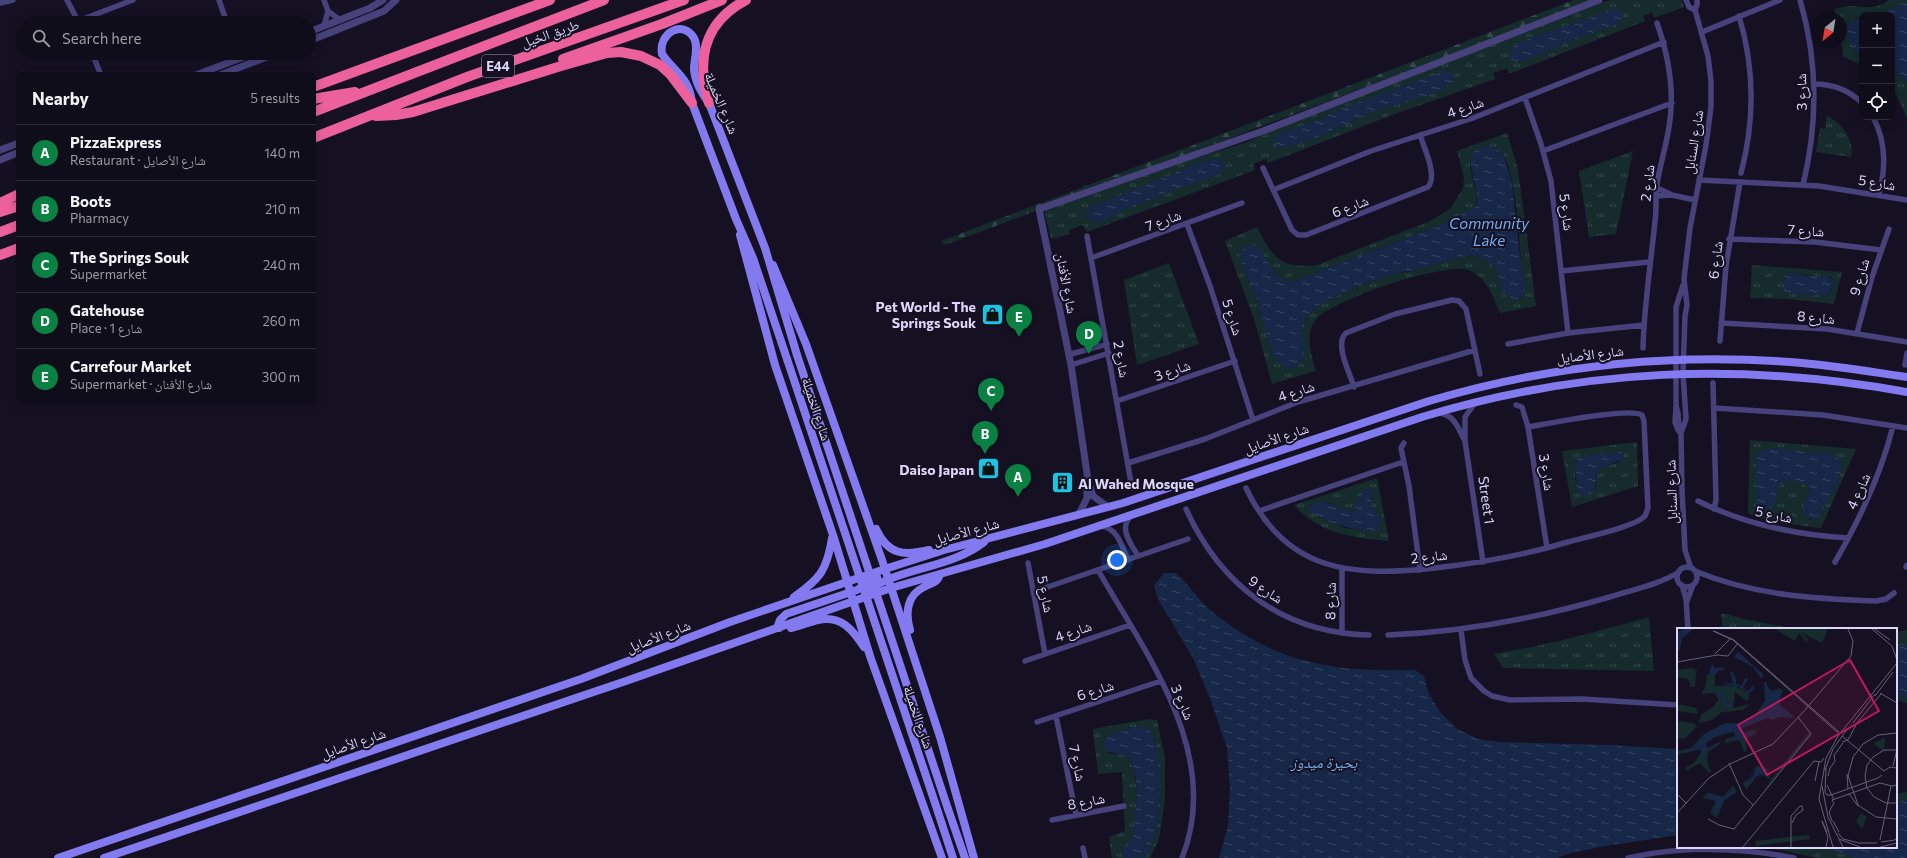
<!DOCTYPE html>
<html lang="en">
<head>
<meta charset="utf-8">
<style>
	body { margin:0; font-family:Commissioner,"Noto Naskh Arabic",sans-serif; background:#191623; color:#f1f3f6 }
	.controls { position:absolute; right:12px; top:12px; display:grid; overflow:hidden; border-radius:8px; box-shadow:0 2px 10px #0003 }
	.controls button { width:36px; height:36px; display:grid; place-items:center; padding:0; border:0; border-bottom:1px solid #302d39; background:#100d1a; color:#f1f3f6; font:20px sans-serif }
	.compass { position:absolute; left:1811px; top:12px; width:36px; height:36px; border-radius:50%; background:#100d1a; box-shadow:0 2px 10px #0003; rotate:210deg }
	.you { position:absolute; left:1117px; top:560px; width:14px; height:14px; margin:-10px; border:3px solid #fff; border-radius:50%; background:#1a73e8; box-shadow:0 0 0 6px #1a73e833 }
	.badge { display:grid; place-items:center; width:26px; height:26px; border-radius:50%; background:#0b8043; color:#fff; font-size:13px; font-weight:700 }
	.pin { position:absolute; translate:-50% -33px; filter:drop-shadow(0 1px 2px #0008) }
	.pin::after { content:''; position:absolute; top:21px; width:14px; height:12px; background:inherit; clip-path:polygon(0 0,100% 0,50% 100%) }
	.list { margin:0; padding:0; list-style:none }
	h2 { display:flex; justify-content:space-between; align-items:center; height:52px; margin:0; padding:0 16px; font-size:17px }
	h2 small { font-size:13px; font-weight:400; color:#9c9ca2 }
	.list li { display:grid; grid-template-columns:26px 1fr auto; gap:12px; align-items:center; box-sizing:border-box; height:56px; padding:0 16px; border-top:1px solid #302d39 }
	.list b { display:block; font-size:15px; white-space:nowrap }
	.list p { margin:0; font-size:13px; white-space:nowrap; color:#9c9ca2 }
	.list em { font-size:13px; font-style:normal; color:#9c9ca2 }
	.icon { flex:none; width:22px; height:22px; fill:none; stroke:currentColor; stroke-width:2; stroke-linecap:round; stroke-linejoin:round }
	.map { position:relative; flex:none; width:1907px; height:858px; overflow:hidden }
	.search { position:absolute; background:#100d1a; box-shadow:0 2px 10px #0003; left:16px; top:16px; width:300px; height:44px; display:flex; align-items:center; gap:10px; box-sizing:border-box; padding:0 14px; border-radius:22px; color:#9c9ca2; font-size:15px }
	.panel { position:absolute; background:#100d1a; box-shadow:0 2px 10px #0003; left:16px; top:72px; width:300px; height:332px; border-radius:8px }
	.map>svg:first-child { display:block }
</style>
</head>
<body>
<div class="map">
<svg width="1907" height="858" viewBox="0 0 1907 858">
	<defs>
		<pattern id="grass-tufts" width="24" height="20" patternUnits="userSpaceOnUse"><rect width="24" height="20" fill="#152b2c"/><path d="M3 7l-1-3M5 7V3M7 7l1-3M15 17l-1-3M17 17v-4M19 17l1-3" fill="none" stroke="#37494c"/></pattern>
		<pattern id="forest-firs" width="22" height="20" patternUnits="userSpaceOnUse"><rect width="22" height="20" fill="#152b2c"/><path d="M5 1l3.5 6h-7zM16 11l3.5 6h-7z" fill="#37494c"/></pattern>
		<pattern id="water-ripples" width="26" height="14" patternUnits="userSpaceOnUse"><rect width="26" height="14" fill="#162748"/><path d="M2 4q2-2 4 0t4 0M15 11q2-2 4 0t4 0" fill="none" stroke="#374663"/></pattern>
	</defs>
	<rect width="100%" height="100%" fill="#151123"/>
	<path fill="url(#grass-tufts)" fill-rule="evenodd" d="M1609 0H1682L1684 7 1654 18 1652 12 1643 16 1645 21 1509 74 1507 68 1493 73 1495 79 1392 115 1268 163 1266 159 1253 164 1255 170 1234 178 1087 232 1083 225 1069 230 1070 234 1051 239 1044 211 1116 183 1247 142 1289 123Z
		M1889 0H1907V3H1903L1883 13 1862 15V17L1855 18 1856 52 1862 56V65L1844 57 1841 42V18H1836L1834 9C1839 8 1845 6 1850 6 1865 7 1876 10 1889 0Z
		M1892 69 1907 81V118L1896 94 1892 90Z
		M1827 116C1841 122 1855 140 1851 157L1816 152 1820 128 1825 129Z
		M1507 133 1518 169 1536 306 1500 313C1493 297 1488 280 1471 271 1450 260 1329 300 1315 321 1305 335 1311 355 1316 371L1272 384 1255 322 1225 241 1257 227C1273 258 1280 269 1317 265L1428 222 1450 209 1463 189 1464 178 1457 151ZM1482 147H1496C1502 152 1506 158 1508 165 1519 204 1521 256 1522 296L1515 300 1506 296C1497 281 1502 267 1483 259 1465 251 1441 263 1424 268 1414 271 1404 272 1394 274 1374 280 1321 298 1309 314 1296 330 1306 338 1303 352 1302 356 1299 361 1298 366L1292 368 1284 367 1273 355 1257 300 1241 262 1246 246 1252 244C1262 257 1274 283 1292 282L1438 226 1475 207 1477 196 1470 167 1477 150Z
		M1633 151 1616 234 1589 237 1579 171Z
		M1169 263 1199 344 1137 365 1124 280Z
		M1752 265 1842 272 1834 304 1788 299 1750 298ZM1793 272 1803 275 1831 277 1834 281C1831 300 1820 295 1807 293 1800 293 1793 294 1787 293Z
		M1750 440 1856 449 1821 528C1802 525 1764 523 1748 513ZM1766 448 1840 475 1818 518 1809 519V488C1804 483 1799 481 1792 480 1773 476 1778 501 1770 510Z
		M1637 442 1638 486 1572 507 1562 451ZM1624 457C1611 473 1594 455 1596 489L1578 493 1575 475 1577 470Z
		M1377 478 1389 541C1354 538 1319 534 1294 505ZM1373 497 1371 506 1374 531 1344 528 1318 516 1329 503 1345 511 1353 512 1357 503Z
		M1721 614H1727L1744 619 1796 629H1723Z
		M1649 617 1654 671 1503 668 1494 654C1547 645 1598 632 1649 617Z
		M1907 630V703L1896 700V632Z
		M1149 719 1157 720 1165 758V800L1159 839 1150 858H1145C1165 822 1160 778 1155 739L1131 728 1105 737 1108 753 1121 754 1130 758C1140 784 1136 810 1134 838L1122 849 1124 858H1112L1109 837 1125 831 1122 772 1098 774 1093 729Z
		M1907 792V858H1817L1776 849 1754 847H1896V794Z"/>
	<path fill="url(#forest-firs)" d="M1574 0H1598L945 245 941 241Z"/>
	<path fill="url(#water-ripples)" d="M1903 3H1907V81L1892 69V15H1874L1883 13Z
		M1614 9H1619L1623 14 1621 20 1618 24 1570 41 1527 60 1516 62 1509 58 1512 48 1520 42Z
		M1862 17V56C1851 49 1842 33 1851 21Z
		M1444 70 1452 72 1454 79C1448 95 1384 106 1368 114 1353 121 1293 150 1280 148 1277 147 1277 147 1275 145L1274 139 1277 134 1308 124 1345 107 1437 74Z
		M1492 146 1498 149 1504 156 1512 183 1520 256 1525 288 1522 297 1515 300 1506 296C1496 282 1503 268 1483 259 1465 251 1442 263 1424 268 1414 271 1404 271 1394 274 1373 280 1319 299 1307 316 1296 332 1308 345 1303 360 1298 368 1289 371 1281 365L1273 356 1257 300 1241 262 1240 256 1242 250C1265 228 1265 284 1292 282L1438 226 1475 207C1485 188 1450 147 1492 146Z
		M1215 159H1222L1226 165C1220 180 1195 181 1181 187 1162 195 1143 202 1124 210 1113 215 1106 223 1093 222L1087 218 1086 212 1093 206 1196 164Z
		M1790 272C1795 272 1800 275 1806 276 1815 277 1826 273 1834 281L1833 286 1826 296 1787 293 1784 292V277Z
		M1766 448 1830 454C1835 456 1840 459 1841 464 1844 474 1824 509 1818 518 1811 520 1802 518 1803 508 1805 497 1819 487 1799 482 1769 474 1782 497 1770 510L1760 508 1757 503 1756 460 1757 454Z
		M1621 452 1624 454 1623 459 1600 469 1596 474 1595 492 1584 496 1578 493C1575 482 1577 472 1575 461L1580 456Z
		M1366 489H1370L1373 492 1371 506C1378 513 1384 520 1377 530L1374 531C1349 529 1331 525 1310 511L1309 507C1323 494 1338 510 1353 512L1355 508 1360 491Z
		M1164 573H1176C1188 584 1197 598 1209 609 1275 664 1332 672 1415 670L1424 676 1428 692 1440 712 1457 729 1478 739 1499 742 1608 745 1678 749V835L1600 847 1571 853 1557 858H1219L1228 825 1230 788 1227 748 1211 701 1194 660 1158 599 1154 586Z
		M1907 645V697L1896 694V646Z
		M1144 727C1165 734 1160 808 1157 826 1155 837 1151 848 1145 858H1124L1122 849 1134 836C1135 809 1141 784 1130 758L1121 754 1105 751 1102 743 1105 737 1131 728Z
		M1907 800V858H1855L1832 849 1820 847H1896V803Z"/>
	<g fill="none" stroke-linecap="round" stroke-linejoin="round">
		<path stroke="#47427c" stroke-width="5.5" d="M67 0 79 23
			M219 0 227 23
			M324 0 328 11 340 20
			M1686 0 1689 7 1695 10
			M1800 0C1818 61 1818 123 1803 185
			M0 3 13 0
			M1739 16C1755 69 1755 120 1741 173
			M78 21 133 0
			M324 26 328 11
			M1702 32 1780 0
			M92 53 101 75
			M1814 84C1832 84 1849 90 1862 103
			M1525 98 1541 144 1551 181 1568 333
			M1873 117C1886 141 1886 168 1879 194
			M1543 151 1672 103
			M1263 168 1292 230 1298 235H1306L1428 187C1438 176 1424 148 1420 135
			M1699 180 1819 186 1907 200
			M1657 188 1672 195 1695 200
			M1273 190 1371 151 1473 118 1664 42
			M1656 196 1672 195
			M1187 224 1210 286 1253 420
			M1087 236 1132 488
			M1729 239 1815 242 1881 250
			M1091 258 1242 203
			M1561 271 1649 262
			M1721 323 1827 329 1907 342
			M1857 333 1872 277 1889 229
			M1720 341 1726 266 1740 182
			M1508 344 1568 333 1644 325
			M1643 348C1644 305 1651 263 1655 221 1657 208 1655 196 1657 184 1660 165 1666 147 1669 127 1675 92 1669 57 1657 23
			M1068 355 1107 344
			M1071 365 1109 353
			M1905 365 1907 353
			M1713 383 1716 500 1714 509
			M1354 387C1350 373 1334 344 1346 333L1395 314 1452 300 1459 301 1466 309 1480 374
			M1117 401 1235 361
			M1516 405 1522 407 1528 427 1547 548
			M1676 406 1675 422 1678 430
			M1714 408 1823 415 1907 428
			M1440 413C1456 416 1458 429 1465 441L1483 562
			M1679 431 1678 413 1676 406V307L1683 285
			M1465 441V417L1475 403
			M1404 443 1401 448 1409 486 1420 570
			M1128 463 1205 439 1298 402 1475 350
			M1246 488C1286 573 1353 577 1435 568 1480 563 1525 555 1568 542 1585 537 1635 527 1645 516L1648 508 1644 421 1642 415C1630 407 1546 424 1528 427
			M1698 501C1744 524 1797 535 1848 538
			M1186 509C1221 586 1283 633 1369 635
			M1259 511 1403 462
			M1131 516C1118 528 1131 544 1138 556
			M1101 526C1118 528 1122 547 1128 560
			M1835 562C1860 519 1881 475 1893 426
			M1028 563 1045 654
			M1906 567 1907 565
			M1677 577a10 10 0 1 1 20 0a10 10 0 1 1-20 0Z
			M1691 568 1685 550 1682 490 1681 433 1686 419 1683 373 1685 316 1687 305 1684 279 1690 228 1706 145 1711 107V81L1708 56 1695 10 1697 5V0
			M1098 570C1147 656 1223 755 1182 858
			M1695 571C1752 595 1815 599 1876 601L1886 599 1894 593
			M1682 585 1686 599 1688 629
			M1033 592 1188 539
			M1687 601 1693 585
			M1461 630 1465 660 1471 678 1484 691 1492 696 1510 700 1582 699 1678 705
			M1342 633V569
			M1388 635C1466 632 1539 618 1613 596 1635 589 1660 584 1679 572
			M1025 661 1130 625
			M1056 716 1076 815
			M1037 722 1161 681
			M1052 820 1124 806
			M1083 848 1085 858
			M1628 858C1681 846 1740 847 1794 858"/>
		<path stroke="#47427c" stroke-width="7" d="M309 32 370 8 383 0
			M309 41 384 11 396 0
			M196 75 254 53
			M220 75 277 53
			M0 150 19 143
			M0 160 19 152
			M1108 507 1093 496 1088 480 1071 365 1039 209 1263 131 1599 0
			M1079 514 1087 498V486"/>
		<path stroke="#837aef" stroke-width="8" d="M740 235 775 365 833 535 870 656 942 858
			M773 265 806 344 882 560 940 737 974 858
			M787 359 753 258 736 219 692 103C690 78 674 72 662 54 658 33 683 19 694 38 699 47 694 59 694 69 695 82 701 92 709 103L765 248 797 355
			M876 529C888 555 904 556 929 550
			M868 590C903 567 951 568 984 542
			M794 597C820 579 827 570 832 538
			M779 628H777L780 620 786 614 857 590 877 577
			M791 628C800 626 809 622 818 620 841 615 853 630 864 647
			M910 630C905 613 907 595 924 587 931 583 938 583 940 574
			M948 809 965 858
			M938 812 953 858
			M58 858 581 679 730 622 885 569 944 550 1123 503 1429 401C1550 365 1676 352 1802 363 1837 366 1872 372 1907 377
			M104 858 626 681 891 588 1045 544 1422 417C1584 368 1740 362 1907 392"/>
		<path stroke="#ec619c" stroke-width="10" d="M563 59 662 24 722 0
			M313 87 550 0
			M313 99 355 92
			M709 103C696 60 704 22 746 0
			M313 112 604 0
			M376 116 396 115 413 112 561 66 607 53 621 52 641 56 660 65 670 74 692 103
			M313 138 467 77 684 0
			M0 203 19 194
			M0 212 19 206
			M0 232 19 225
			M0 255 19 248"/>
		<path stroke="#837aef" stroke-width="8" d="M797 355 948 809
			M787 359 938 812"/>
	</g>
	<defs>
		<symbol id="shop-square" viewBox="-11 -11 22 22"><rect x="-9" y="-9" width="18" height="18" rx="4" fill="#1cc4e2" stroke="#151123"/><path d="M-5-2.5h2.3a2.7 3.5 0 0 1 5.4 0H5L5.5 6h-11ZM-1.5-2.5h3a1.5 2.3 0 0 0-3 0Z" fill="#111"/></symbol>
		<symbol id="building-square" viewBox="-11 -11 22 22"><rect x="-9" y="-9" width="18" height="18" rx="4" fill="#1cc4e2" stroke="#151123"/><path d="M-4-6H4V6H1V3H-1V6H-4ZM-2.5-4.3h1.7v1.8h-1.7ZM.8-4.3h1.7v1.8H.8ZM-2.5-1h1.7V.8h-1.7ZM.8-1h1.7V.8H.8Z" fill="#111"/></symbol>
	</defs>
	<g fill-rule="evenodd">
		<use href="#shop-square" x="980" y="302" width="25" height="25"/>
		<use href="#shop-square" x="976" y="456" width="25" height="25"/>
		<use href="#building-square" x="1050" y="470" width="25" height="25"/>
	</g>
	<g text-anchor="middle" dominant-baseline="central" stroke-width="4" stroke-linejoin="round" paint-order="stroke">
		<rect fill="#151123" stroke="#a19cba" stroke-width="1" x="482" y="55" width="32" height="22" rx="3"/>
		<g font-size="13" font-weight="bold" fill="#ddd7fa">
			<text x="498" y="66">E44</text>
		</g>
		<g font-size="14" fill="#ddd7fa" stroke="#151123">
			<text transform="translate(550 33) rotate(-19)">طريق الخيل</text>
			<text transform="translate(1801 92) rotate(-91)">شارع 3</text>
			<text transform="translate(722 103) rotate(67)">شارع الخميلة</text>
			<text transform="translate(1465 107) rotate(-19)">شارع 4</text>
			<text transform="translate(1693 142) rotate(-81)">شارع السنابل</text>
			<text transform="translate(1877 182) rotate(9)">شارع 5</text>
			<text transform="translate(1647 183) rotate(-83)">شارع 2</text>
			<text transform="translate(1350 206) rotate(-21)">شارع 6</text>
			<text transform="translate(1567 212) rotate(83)">شارع 5</text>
			<text transform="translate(1163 220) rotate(-20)">شارع 7</text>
			<text transform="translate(1806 230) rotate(4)">شارع 7</text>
			<text transform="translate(1715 260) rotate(-83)">شارع 6</text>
			<text transform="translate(1859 277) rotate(-73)">شارع 9</text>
			<text transform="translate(1067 283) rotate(79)">شارع الأفنان</text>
			<text transform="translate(1233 317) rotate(72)">شارع 5</text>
			<text transform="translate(1816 317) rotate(5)">شارع 8</text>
			<text transform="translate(1590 354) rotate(-7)">شارع الأصايل</text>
			<text transform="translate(1122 359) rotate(80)">شارع 2</text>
			<text transform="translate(1172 370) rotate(-19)">شارع 3</text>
			<text transform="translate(1296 391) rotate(-18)">شارع 4</text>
			<text transform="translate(817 409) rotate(72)">شارع الخميلة</text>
			<text transform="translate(1276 438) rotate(-19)">شارع الأصايل</text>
			<text transform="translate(1547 472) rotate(81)">شارع 3</text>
			<text transform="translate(1858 491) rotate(-66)">شارع 4</text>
			<text transform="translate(1671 492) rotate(-92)">شارع السنابل</text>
			<text transform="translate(1487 500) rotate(82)">Street 1</text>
			<text transform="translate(1774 514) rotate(12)">شارع 5</text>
			<text transform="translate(966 531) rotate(-15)">شارع الأصايل</text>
			<text transform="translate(1429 556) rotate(-6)">شارع 2</text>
			<text transform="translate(1266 589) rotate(34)">شارع 9</text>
			<text transform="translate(1046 594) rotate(79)">شارع 5</text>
			<text transform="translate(1330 601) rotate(-89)">شارع 8</text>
			<text transform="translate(1073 631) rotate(-19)">شارع 4</text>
			<text transform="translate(658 636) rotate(-21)">شارع الأصايل</text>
			<text transform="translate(1095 690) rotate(-18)">شارع 6</text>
			<text transform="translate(1183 702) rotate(66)">شارع 3</text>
			<text transform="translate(919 717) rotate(71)">شارع الخميلة</text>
			<text transform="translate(353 743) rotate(-19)">شارع الأصايل</text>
			<text transform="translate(1078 763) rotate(78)">شارع 7</text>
			<text transform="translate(1086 801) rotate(-11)">شارع 8</text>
		</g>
		<g font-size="14" font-weight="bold" fill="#ddd7fa" stroke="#151123" text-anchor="end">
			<text x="976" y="306">Pet World - The<tspan x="976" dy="16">Springs Souk</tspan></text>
			<text x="974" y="469">Daiso Japan</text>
			<text x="1078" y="483" text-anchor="start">Al Wahed Mosque</text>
		</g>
		<g font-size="15" font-style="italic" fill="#72aeee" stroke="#151123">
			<text x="1489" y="223">Community<tspan x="1489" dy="17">Lake</tspan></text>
			<text x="1324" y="762">بحيرة ميدوز</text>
		</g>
	</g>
	<g transform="translate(1677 628)">
		<rect width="220" height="220" fill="#151123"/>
		<path d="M24 36 19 44 18 59H14L11 51 0 49V42L15 40 19 42ZM35 45 38 47V58H59L70 65 72 70 70 73 58 64 56 80 73 76 66 82 45 84 35 92 22 95 24 87 36 79 42 71 37 65 24 66 28 60 30 47ZM87 54H90V58L94 63 103 60 106 63 102 69 103 77 117 88 115 90 103 89 96 92 90 90 64 101 65 106 78 101 80 105 69 111 70 123 67 124 62 112 48 115V111L58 108 57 104 38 109 28 116 31 120 43 114V116L31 124 30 134 34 143 32 145 23 135 9 143V139L16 136 25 124 21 121 0 127V123L14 120 27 106 48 95H63L77 88 88 73ZM0 76 19 80 21 86 0 83ZM0 93 16 95 20 98 9 110 0 111ZM132 104 134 106 88 161 94 151 85 147 79 150 69 161 66 155 74 149 78 139 84 137 92 142 94 144 92 149 95 150ZM83 139 93 144 69 155 79 140ZM208 109 207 121 205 123 197 115ZM56 157 60 164 47 173 40 190 33 185 39 173 26 170 27 168 31 164 39 168H47ZM55 162 56 166 46 173 40 187 35 185 40 174 28 168 31 165 46 169ZM184 185 190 189 185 201 179 193ZM129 207H132L133 211 78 218 79 213Z" fill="#152b2c" fill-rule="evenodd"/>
		<path d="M98 1H150V4L145 15 123 4 131 11 130 15 122 5 118 13Z" fill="#152b2c"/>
		<path d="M7 1H17L5 10 3 21 1 22 0 4ZM61 24 86 46V49L84 50 76 39 57 29ZM35 36 38 40 44 39 49 42H42L38 47 32 45ZM53 44H56L59 50V56L65 58 67 51 72 50 66 59 71 63 76 57 77 61 72 65 73 70 69 63 60 58 48 57 47 51 49 56 56 55ZM87 54H90V58L95 64 105 62 102 76 114 89 106 88 96 91 90 90 64 100 62 103 65 106 79 104 66 111 49 113 59 109 56 103 38 108 28 114V119L32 120 41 114 43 116 31 122 24 130 21 129 25 124 23 121 5 126 18 118 28 106 48 96 66 95 81 86 89 71ZM44 60 45 63 52 64 45 65 46 70 49 71V78L50 75 54 77 51 72 56 73 55 77 52 79 45 76 46 71 40 66ZM83 139 93 145 80 148 70 158 69 155 76 148 79 140ZM55 162 57 165 46 173 40 187 35 185 40 174 28 168 32 165 46 169Z" fill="#162748"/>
		<path fill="none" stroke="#656079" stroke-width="1" d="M195 1 215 18 220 32M198 1 213 12M36 3 56 12 160 104H162L57 12 37 3M38 26 54 10M0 34 40 27 51 28 61 15M203 65 220 75M198 68 216 44M176 95 198 66M220 105 201 107 186 116 176 129 171 148 181 177 199 189 220 191M165 108 207 143M165 114 171 112 180 95 204 66M220 122H207L196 129 190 137 188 148 190 160 197 169 209 175H220M52 135 66 167 76 177M216 138 220 121M149 140 148 164 150 167H154M148 142 156 121 171 100M207 143 213 139 220 140M170 146 171 161M151 148 153 140 158 133 157 127 166 115M138 153 142 134M150 157 157 172M145 158 151 189 166 219M0 166 9 175M172 166 181 178M154 167 201 150 205 147M0 185 32 150 53 136 96 116 128 82 174 28 176 13 171 1M31 191 42 197 57 201 134 106 121 89M155 193 152 184 157 175 155 172 203 155 215 158 220 157M156 193 162 204M115 195 119 187 126 182M161 205 166 211 182 215H200M162 211 183 219M203 212 214 158M204 214 218 212 220 209M66 219 137 133 144 134 147 130M114 219V188L123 178H125L126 182M149 219 151 209 145 193 150 204M156 219 142 171 149 130 161 108 220 35M203 219 220 215"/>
		<path fill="#c2185b" fill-opacity="0.15" stroke="#c2185b" stroke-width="2" d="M173 32 202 83 90 147 61 97Z"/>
		<rect width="220" height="220" fill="none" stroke="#ddd7fa" stroke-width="2"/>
	</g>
</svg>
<div class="controls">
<button>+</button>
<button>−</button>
<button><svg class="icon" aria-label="locate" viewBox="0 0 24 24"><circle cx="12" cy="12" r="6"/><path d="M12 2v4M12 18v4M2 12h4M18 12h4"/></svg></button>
</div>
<svg class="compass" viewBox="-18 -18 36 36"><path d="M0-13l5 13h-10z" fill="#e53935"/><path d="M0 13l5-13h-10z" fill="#9c9ca2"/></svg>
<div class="you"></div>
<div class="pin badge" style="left:1018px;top:497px">A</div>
<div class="pin badge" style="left:985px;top:454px">B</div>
<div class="pin badge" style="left:991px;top:411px">C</div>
<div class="pin badge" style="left:1089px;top:354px">D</div>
<div class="pin badge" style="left:1019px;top:337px">E</div>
<div class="search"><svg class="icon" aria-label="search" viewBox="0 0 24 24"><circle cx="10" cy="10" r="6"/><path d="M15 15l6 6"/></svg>Search here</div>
<section class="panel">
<h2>Nearby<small>5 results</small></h2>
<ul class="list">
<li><span class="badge">A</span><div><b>PizzaExpress</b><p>Restaurant · شارع الأصايل</p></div><em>140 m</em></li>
<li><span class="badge">B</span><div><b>Boots</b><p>Pharmacy</p></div><em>210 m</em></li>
<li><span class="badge">C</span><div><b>The Springs Souk</b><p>Supermarket</p></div><em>240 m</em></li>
<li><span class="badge">D</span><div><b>Gatehouse</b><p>Place · شارع 1</p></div><em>260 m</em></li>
<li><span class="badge">E</span><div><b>Carrefour Market</b><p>Supermarket · شارع الأفنان</p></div><em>300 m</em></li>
</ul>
</section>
</div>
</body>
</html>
